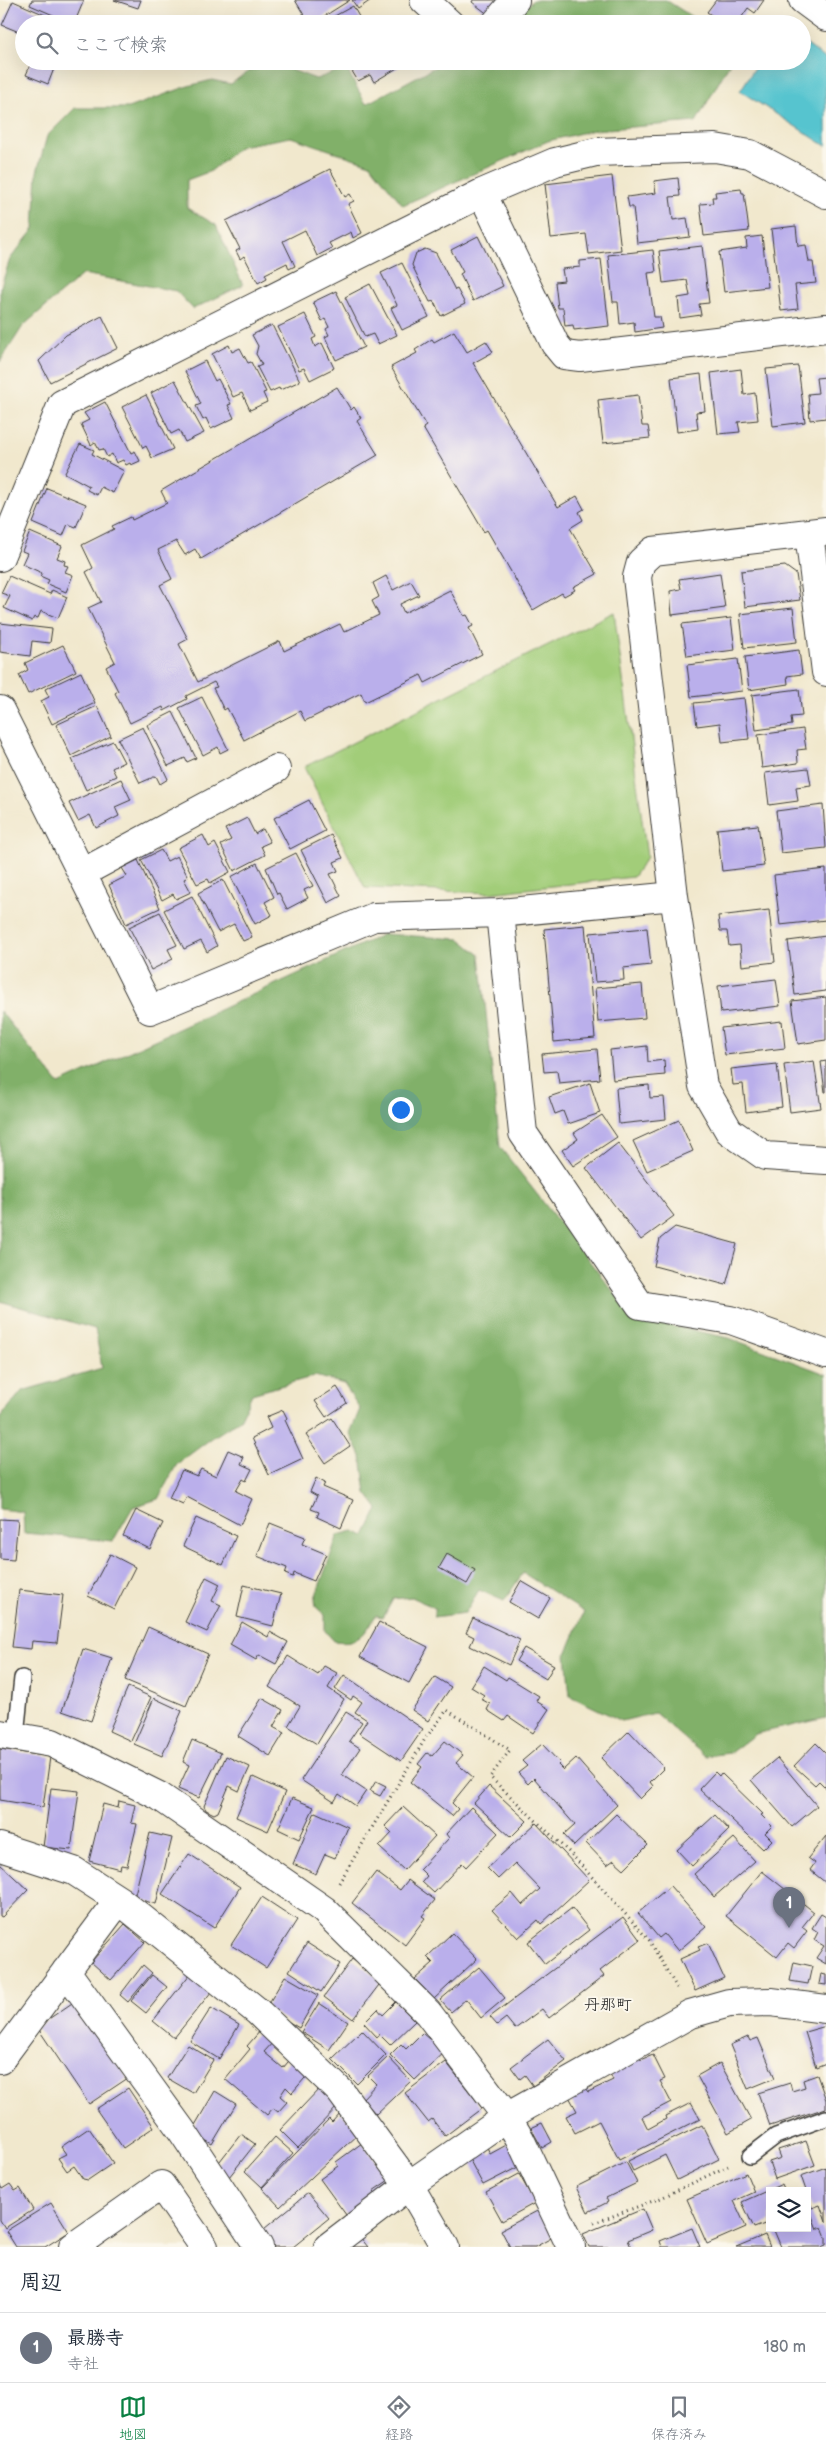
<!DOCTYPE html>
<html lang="ja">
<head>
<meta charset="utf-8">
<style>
	body { margin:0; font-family:"Balsamiq Sans","Klee One",sans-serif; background:#f6f6f7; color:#1f2937 }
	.controls { position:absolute; right:15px; bottom:15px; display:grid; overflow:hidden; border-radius:0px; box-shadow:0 5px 20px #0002 }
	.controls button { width:45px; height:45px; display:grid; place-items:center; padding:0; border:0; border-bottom:1px solid #e0e1e3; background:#fff; color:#1f2937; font:25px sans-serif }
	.you { position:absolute; left:400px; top:1109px; width:18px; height:18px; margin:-12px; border:4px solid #fff; border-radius:50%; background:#1a73e8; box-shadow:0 0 0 8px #1a73e833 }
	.badge { display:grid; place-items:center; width:32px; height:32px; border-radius:50%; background:#0b8043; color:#fff; font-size:16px; font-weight:700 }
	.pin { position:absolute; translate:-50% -41px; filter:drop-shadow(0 1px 2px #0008) }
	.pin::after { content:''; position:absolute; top:26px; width:18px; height:15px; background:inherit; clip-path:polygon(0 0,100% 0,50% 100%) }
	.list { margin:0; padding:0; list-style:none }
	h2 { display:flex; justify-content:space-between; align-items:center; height:65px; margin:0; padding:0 20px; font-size:21px }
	h2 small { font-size:16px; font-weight:400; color:#747a83 }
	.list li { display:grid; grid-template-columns:32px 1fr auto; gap:15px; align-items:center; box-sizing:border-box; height:70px; padding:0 20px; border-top:1px solid #e0e1e3 }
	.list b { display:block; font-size:19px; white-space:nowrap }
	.list p { margin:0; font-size:16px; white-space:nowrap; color:#747a83 }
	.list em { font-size:16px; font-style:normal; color:#747a83 }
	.icon { flex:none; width:28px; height:28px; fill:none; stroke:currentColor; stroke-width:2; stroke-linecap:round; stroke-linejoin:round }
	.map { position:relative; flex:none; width:826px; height:2247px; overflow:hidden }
	.search { position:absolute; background:#fff; box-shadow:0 5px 20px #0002; left:15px; right:15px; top:15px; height:55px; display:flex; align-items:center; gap:12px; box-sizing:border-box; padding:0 18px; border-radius:28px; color:#747a83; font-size:19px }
	.sheet { height:135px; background:#fff }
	nav { display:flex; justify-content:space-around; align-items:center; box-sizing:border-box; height:70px; border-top:1px solid #e0e1e3; background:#fff; font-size:14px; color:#747a83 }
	nav a { display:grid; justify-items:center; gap:2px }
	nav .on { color:#0b8043 }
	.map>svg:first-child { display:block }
</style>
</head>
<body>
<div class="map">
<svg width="826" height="2247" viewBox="0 0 826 2247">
	<rect width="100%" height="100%" fill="#fbf7ec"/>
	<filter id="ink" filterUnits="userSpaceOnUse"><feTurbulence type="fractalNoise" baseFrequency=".02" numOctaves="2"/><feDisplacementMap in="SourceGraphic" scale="10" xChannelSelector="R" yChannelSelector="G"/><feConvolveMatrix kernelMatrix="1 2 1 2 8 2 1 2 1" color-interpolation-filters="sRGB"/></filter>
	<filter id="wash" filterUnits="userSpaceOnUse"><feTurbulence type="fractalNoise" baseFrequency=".0096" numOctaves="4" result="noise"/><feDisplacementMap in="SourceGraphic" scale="20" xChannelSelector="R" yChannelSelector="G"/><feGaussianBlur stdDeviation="1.12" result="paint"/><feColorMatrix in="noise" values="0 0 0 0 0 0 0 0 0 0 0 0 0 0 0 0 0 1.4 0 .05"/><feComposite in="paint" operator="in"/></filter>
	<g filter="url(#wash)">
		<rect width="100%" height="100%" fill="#f1e8cd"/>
		<path fill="#a2cd79" stroke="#5f744a" d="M614 612 647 857 633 877 490 893 365 888 304 767Z"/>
		<path fill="#81b069" stroke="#4e6642" d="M533 0H666L703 24H508Z
			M446 61H731L696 122 594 130 548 141 403 205 370 164 291 137 241 146 211 171 187 180V208L216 225 243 285 193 309 176 291 83 274 23 326 0 362V289L10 259 34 229 37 172 47 136 75 108H128L188 86 212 80 231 84C267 55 276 65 316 79L346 68 366 104Z
			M384 934 460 939 480 955 500 1147 634 1318 729 1338 826 1374V1718L755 1734 730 1753 705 1756 655 1713 622 1721 570 1696 566 1654 584 1612 523 1573 504 1601 479 1590 465 1613 433 1617 436 1609 412 1597 393 1599 383 1618 376 1615C364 1636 359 1644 334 1641L325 1631V1615L316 1607 315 1598 338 1535 353 1531 365 1536 378 1509 366 1493 361 1456 350 1433 360 1409 344 1384 315 1376 252 1394 240 1420 212 1438 177 1464 158 1499 133 1507 113 1541 24 1533 23 1512 0 1509V1418L22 1391 102 1368 95 1329 0 1301V1011L59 1084Z"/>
		<path fill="#57c4cf" stroke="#3a7076" d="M802 41 826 59V146L740 91 759 61H802Z"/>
		<g id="blocks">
			<path fill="#baafeb" d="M32 0H84L74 24 30 5Z
				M114 0H141L138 8Z
				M295 0H350L315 22 312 17 307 20Z
				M352 0H371L358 9Z
				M473 0H501L489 15 472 2Z
				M716 0H764L755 13 748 8 737 24H724L707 12Z
				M13 1 66 24H24V34L2 25Z
				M353 6 363 24H320Z
				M32 61H57L48 84 26 75Z
				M306 61H324L310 69Z
				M349 61H409L374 82 370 75 358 81 347 63Z
				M330 169 345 197 350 194 354 201 348 204 362 233 353 238 351 232 329 243 332 248 317 256 305 230 283 241 295 266 289 269 287 263 265 274 267 278 258 283 244 256 240 259 236 251 240 249 226 221Z
				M612 176 621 250 589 254 586 234 551 238 545 184Z
				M678 178 680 196 670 197 673 220 687 218 690 237 637 243 633 207H629L627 197 656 193 654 181Z
				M741 189 742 193H744L749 231 704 236 700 204 713 203 712 197H716L715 192Z
				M796 226 798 246 806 245 809 262H813L816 283 795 285 798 309 781 311 771 229Z
				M478 236 503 286 473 301 460 274 463 272 451 250Z
				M762 236 768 287 724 292 719 252 747 248 746 238Z
				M702 246 709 303 699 304 701 315 680 318 678 298 690 296 687 280 663 283 659 251Z
				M425 249 436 253 455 290 457 289 465 304 441 316 434 301 430 302 412 265 416 253Z
				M653 250 656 272 648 273 654 317H660L662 328 635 332 634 322 620 324 618 302H613L608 255Z
				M601 259 609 326 574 330 573 325 565 326 563 308H558L555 282 564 281 562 269 580 267V261Z
				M402 263 429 317 402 330 391 308 397 305 381 273Z
				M370 284 397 335 378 344 373 334 365 337 345 297Z
				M336 291 364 347 336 360 325 337 329 335 326 329 329 327 325 319 322 321 313 302Z
				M305 314 316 337 312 339 315 347 322 343 334 368 310 380 304 368 299 370 278 327Z
				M102 316 118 348 50 382 39 361 66 335Z
				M272 325 300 381 280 390 279 388 270 392 257 367 262 365 256 354 258 346 252 335Z
				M454 331 467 352 486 341 493 352 473 363 558 507 577 496 584 509 579 512 583 520 570 528 597 574 573 587 575 590 564 596 562 593 533 610 487 530 484 532 423 428 426 426 391 367 417 353 415 350 432 339 434 342Z
				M229 345 232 352 240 348 248 363 251 362 266 392 263 393 267 402 250 410 242 393 233 397 212 354Z
				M205 361 215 381 218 379 231 404 228 405 234 418 211 429 206 418 203 420 196 406 201 404 185 371Z
				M798 366 805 422 773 426 766 369Z
				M741 369 744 395 755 393 758 420 738 422 740 432 718 434 711 373Z
				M701 374 705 411 696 412 698 429 677 432 671 378Z
				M826 377V418L810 420 808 394 818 393 816 378Z
				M175 380 204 433 185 442 179 430 171 434 151 393Z
				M337 387 351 410 354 407 361 418 357 421 378 455 201 559 195 549 185 555 176 541 158 550 172 579 160 585 188 639 179 644 198 682 280 641 284 651 340 624 344 632 379 615 372 601 379 597 373 583 386 576 393 590 411 581 419 595 400 604 404 613 450 590 464 616 467 615 473 626 469 628 482 654 425 683 421 675 365 702 361 693 305 721 300 711 244 740 227 708 224 710 213 688 217 687 214 682 186 696 187 699 164 711 163 707 130 723 115 693 118 691 106 667 115 662 88 608 101 602 86 572 93 568 82 545 114 529 112 526 131 517 132 520 167 503 161 491Z
				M146 395 173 449 152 458 146 446 143 448 122 407Z
				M638 395 642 426H648L650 438 603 443 598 400Z
				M105 402 131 453 135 451 140 461 131 465 130 463 126 465 123 460 116 463 112 454 107 457 103 449 99 450 95 442 91 445 81 424 89 420 84 413Z
				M80 444 94 450 92 454 124 471 113 493 101 487 97 495 87 490 89 486 65 473Z
				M47 488 86 504 76 527 68 524 63 536 33 523Z
				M30 532 62 546 57 558 65 561 64 565 68 566 65 572 73 575 66 592 47 584 49 580 40 576 42 573 22 564 27 553 22 551Z
				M785 566 796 574 800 600 745 607 741 571Z
				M720 573 725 608 672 615 670 591 681 589 679 579Z
				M9 576 50 594 52 590 67 597 58 618 41 611 38 618 34 617 32 621 4 608 10 596 1 593Z
				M793 608 797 642 744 648 740 614Z
				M731 618 735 650 687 656 682 624Z
				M0 623 52 629 50 643 32 641 30 656 0 652Z
				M63 645 76 671 28 694 19 675 28 670 25 663Z
				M799 650 802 674 787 676 788 684 749 690 745 657Z
				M738 659 742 691 691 697 687 665Z
				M81 672 95 703 52 724 41 701 49 697 45 689Z
				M799 689 802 716 791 717 792 725 756 730 752 695Z
				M202 697 228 749 220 753 218 747 203 755 179 708Z
				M744 698 749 739 722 742 720 723 697 726 694 703Z
				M97 706 111 736 71 756 56 725Z
				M173 712 196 758 187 762 185 758 168 766 147 725Z
				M143 727 168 779 160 784 156 776 140 783 118 739Z
				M803 729 806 749 797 750 798 763 762 768 758 735Z
				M113 741 124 762 112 768 116 776 86 790 72 759Z
				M808 768 811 785 796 787 798 801 769 805 765 773Z
				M121 779 131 800 115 807 119 816 96 828 90 815 78 821 69 803Z
				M309 800 325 831 290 849 274 818Z
				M823 805 826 848 781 853 776 811Z
				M247 818 255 834 263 829 270 842 261 846 265 855 234 871 221 845 231 840 225 829Z
				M758 825 764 866 722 871 717 829Z
				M203 835 209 847 215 843 230 872 210 883 208 879 197 884 178 848Z
				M331 835 343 858 334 862 338 871 330 874 341 896 328 903 301 850Z
				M161 850 167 861 177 856 188 877 184 879 191 892 176 899 173 894 162 900 141 860Z
				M296 853 313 886 304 890 308 898 287 909 279 893 277 894 266 868Z
				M138 860 160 908 126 924 109 885 127 876 122 868Z
				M257 863 274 897 265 902 272 915 255 924 231 877Z
				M826 869V920L780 925 774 875Z
				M223 880 252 937 243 941 234 924 218 932 198 893Z
				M192 896 217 946 207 952 201 941 184 949 164 910Z
				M769 910 775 962 742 966 740 945 729 946 727 931H720L718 916Z
				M160 912 177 945 168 949 173 959 151 970 129 927Z
				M585 925 595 1038 554 1042 544 929Z
				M647 928 651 965 623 968 624 980 595 982 590 933Z
				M826 936V991L795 995 788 941Z
				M776 979 780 1006 721 1013 718 986Z
				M642 984 645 1018 598 1022 595 988Z
				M826 997V1040L798 1044 792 1001Z
				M782 1021 785 1048 725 1055 721 1028Z
				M647 1046 648 1062 664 1060 665 1075 613 1080 610 1050Z
				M597 1049 600 1079 559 1083 557 1071 544 1072 542 1054Z
				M814 1061 821 1108 790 1112 784 1065Z
				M826 1061V1092H825L821 1062Z
				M777 1064 782 1107 746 1112 743 1084 733 1085 731 1069Z
				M590 1083 600 1113 568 1124 563 1111 555 1114 549 1097Z
				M649 1085 650 1098 664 1097 666 1119 619 1124 616 1088Z
				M602 1115 617 1137 573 1166 562 1150 578 1139 574 1133Z
				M679 1120 693 1151 647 1171 633 1141Z
				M618 1143 674 1216 641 1240 586 1168Z
				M675 1227 737 1244 726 1285 654 1266 660 1239Z
				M337 1387 347 1403 326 1417 315 1401Z
				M283 1410 287 1418 285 1420 303 1459 269 1475 252 1438 271 1428 266 1417Z
				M332 1418 350 1446 325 1463 306 1435Z
				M228 1450 244 1457 241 1464 252 1469 246 1481 243 1479 236 1491 252 1499 240 1525 187 1497 183 1504 169 1498 182 1470 197 1476 201 1469 216 1476Z
				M316 1478 325 1483 323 1487 353 1500 341 1528 317 1517 319 1512 311 1509 317 1496 310 1492Z
				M136 1510 163 1523 150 1549 123 1536Z
				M196 1518 236 1536 223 1565 183 1546Z
				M0 1519 18 1520 14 1560 0 1559Z
				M270 1523 305 1537 302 1544 326 1554 314 1581 294 1573 293 1577 285 1574 287 1568 257 1556Z
				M110 1554 135 1567 114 1609 88 1596Z
				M447 1554 475 1570 467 1584 439 1568Z
				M206 1577 220 1584 212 1601 221 1605 207 1632 185 1622Z
				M521 1581 550 1598 538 1619 509 1602Z
				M244 1585 281 1594 273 1626 237 1617Z
				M19 1590 63 1595 57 1643 32 1641 31 1649 12 1647Z
				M473 1618 520 1640 509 1665 470 1646 474 1637 466 1633Z
				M242 1622 268 1637 270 1632 288 1642 276 1664 259 1655 256 1660 230 1645Z
				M379 1622 428 1647 409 1683 360 1657Z
				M148 1627 208 1654 186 1706 125 1680Z
				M524 1648 554 1665 546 1679 516 1661Z
				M83 1649 112 1658 91 1721 62 1711Z
				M288 1656 318 1675 324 1666 337 1673 328 1688 344 1699 317 1744 288 1726 300 1706 269 1687Z
				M484 1666 506 1680 508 1677 539 1696 536 1701 549 1709 533 1733 508 1716 504 1721 487 1710 490 1704 481 1699 484 1695 471 1687Z
				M344 1675 423 1729 401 1761 359 1733 367 1720 355 1712 362 1702 353 1696 351 1700 335 1689Z
				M435 1677 451 1687 428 1721 412 1710Z
				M128 1687 151 1697 131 1741 109 1731Z
				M154 1698 182 1711 162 1756 134 1744Z
				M262 1698 283 1710 273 1727 284 1733 270 1756 238 1736Z
				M346 1712 362 1722 349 1741 360 1748 342 1775 366 1791 356 1806 339 1794 334 1802 301 1780Z
				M629 1731 664 1768 650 1782 653 1786 640 1799 601 1758Z
				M192 1740 221 1753 199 1798 178 1789 189 1765 183 1762Z
				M445 1741 463 1755 456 1763 473 1777 452 1803 458 1809 452 1816 410 1782 422 1767 418 1764 427 1753 432 1756Z
				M816 1743 826 1753V1788L819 1781 815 1785 794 1766Z
				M542 1744 560 1763 558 1765 563 1770 576 1758 617 1805 574 1846 564 1835 575 1825 534 1778 528 1784 518 1773 527 1766 522 1761Z
				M0 1749 50 1757 43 1807 0 1800Z
				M226 1756 250 1767 239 1791 229 1786 218 1812 214 1814 206 1810 204 1806Z
				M777 1758 817 1806 792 1827 751 1780Z
				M715 1772 719 1776 721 1773 763 1814 761 1815 772 1826 765 1833 772 1840 763 1849 699 1789Z
				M253 1777 285 1792 268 1831 236 1817Z
				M376 1781 386 1786 380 1796 370 1791Z
				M489 1786 527 1821 511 1837 474 1803Z
				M51 1788 79 1791 71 1850 43 1847Z
				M292 1798 314 1807 299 1839 278 1829Z
				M119 1801 135 1805 131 1823 137 1824 127 1866 121 1865 120 1869 89 1861 103 1804 118 1808Z
				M403 1807 435 1836 404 1870 379 1847 392 1833 385 1826Z
				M471 1807 498 1833 466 1867 462 1863 434 1893 422 1882 427 1876 420 1869 449 1838 446 1834Z
				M315 1812 348 1827 335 1858 325 1854 316 1874 293 1864Z
				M616 1814 648 1845 624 1869 614 1860 607 1865 586 1843Z
				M715 1815 729 1830 692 1866 677 1850Z
				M536 1823 589 1880 541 1924 538 1920 518 1938 492 1910 512 1893 522 1905 540 1889 515 1863 498 1879 487 1868Z
				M150 1833 172 1838 156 1904 134 1898Z
				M826 1836V1883L810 1870 815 1863 808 1858Z
				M734 1838 755 1861 714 1897 694 1874Z
				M189 1854 240 1887 214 1928 162 1894Z
				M0 1864 28 1890 2 1917 0 1916Z
				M762 1871 814 1912 802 1927 807 1931 794 1948 788 1943 777 1957 726 1916Z
				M376 1872 400 1890 408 1880 435 1900 422 1916 425 1918 405 1945 352 1903Z
				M670 1886 706 1927 678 1951 664 1934 659 1938 638 1913Z
				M262 1897 297 1920 266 1968 231 1945Z
				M572 1908 589 1930 545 1964 528 1942Z
				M821 1914 826 1917V1964L816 1958 824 1946 814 1940 818 1932 812 1928Z
				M623 1917 640 1940 600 1971 604 1976 549 2018 542 2009 515 2029 506 2018 497 2025 490 2017Z
				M125 1924 145 1942 111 1980 91 1962Z
				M452 1933 477 1959 434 1999 415 1979 433 1963 427 1957Z
				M307 1943 340 1964 321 1992 289 1971Z
				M708 1943 724 1978 695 1991 680 1959 700 1950 698 1947Z
				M352 1959 382 1981 353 2019 324 1997Z
				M794 1962 812 1966 808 1984 790 1981Z
				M143 1965 152 1973 128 2002 120 1995Z
				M479 1967 505 1998 481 2018 466 1999 451 2012 440 2000Z
				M190 1974 212 1991 174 2038 153 2021Z
				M821 1974 826 1975V1985L819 1984Z
				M152 1975 167 1987 146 2013 131 2001Z
				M285 1976 318 1995 299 2028 266 2008Z
				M75 2001 128 2078 89 2104 37 2027Z
				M396 2002 415 2021 390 2045 379 2034 377 2037 364 2023 378 2009 383 2015Z
				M319 2003 348 2022 329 2050 301 2032Z
				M211 2008 239 2025 219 2059 190 2041Z
				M826 2026V2063L816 2067 805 2032Z
				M261 2030 274 2041 264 2052 283 2068 293 2056 311 2071 292 2093 286 2087 280 2096 287 2102 278 2112 273 2108 267 2115 225 2079 250 2049 247 2046Z
				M362 2030 386 2055 357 2084 332 2059Z
				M422 2033 429 2039 432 2037 446 2051 415 2080 390 2055 401 2044 406 2049Z
				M748 2037 750 2041 758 2038 775 2078 748 2089 730 2045Z
				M548 2039 566 2061 533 2086 525 2075 520 2079 511 2067Z
				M188 2045 213 2060 193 2093 167 2078Z
				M637 2053 641 2060 653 2055 665 2079 660 2081 671 2102 642 2117 648 2129 666 2119 665 2116 691 2103 700 2119 619 2160 599 2121 575 2133 566 2116 577 2111 567 2093 583 2085 588 2092 613 2080 607 2068Z
				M388 2057 411 2081 376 2114 362 2099 376 2084 368 2076Z
				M446 2062 482 2108 445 2136 432 2119 428 2122 405 2093Z
				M720 2063 751 2120 728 2133 697 2076Z
				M817 2075 826 2100V2108L770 2126 758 2093 790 2083 792 2091 805 2087 803 2080Z
				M321 2087 339 2105 298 2148 280 2130Z
				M128 2088 154 2127 123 2148 96 2109Z
				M215 2091 236 2104 212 2144 191 2132Z
				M341 2112 360 2132 280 2207 262 2188 329 2119 332 2122Z
				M542 2123 552 2142 542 2148 531 2128Z
				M702 2125 719 2159 677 2180 665 2155 633 2171 628 2161Z
				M89 2128 113 2163 88 2180 83 2179 74 2166 67 2171 58 2158 66 2154 61 2147Z
				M241 2134 255 2144 229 2177 216 2166Z
				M275 2137 293 2153 262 2187 245 2171Z
				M806 2141 815 2165 775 2179 769 2162 781 2158 778 2150Z
				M362 2143 389 2180 373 2191 378 2197 349 2219 320 2179 338 2166 336 2162Z
				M510 2143 522 2165 483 2185 468 2157 487 2147 490 2154Z
				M626 2162 637 2183 606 2198 608 2202 588 2212 576 2187Z
				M826 2167V2222L820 2205 812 2208 801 2176Z
				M746 2173 754 2192 734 2201 746 2227 707 2244 687 2199Z
				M519 2174 535 2203 502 2221 486 2192Z
				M10 2184 15 2191 20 2188 33 2210 5 2228 0 2220V2185L2 2189Z
				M782 2184 785 2191H770V2222L754 2228 742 2202Z
				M308 2193 329 2218 293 2247H270L259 2233Z
				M51 2203 69 2232 45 2247H16L6 2231Z
				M541 2209 555 2236 535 2247H510L501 2230Z
				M643 2209 652 2230 628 2240 631 2247H589L583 2234Z
				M810 2211 817 2229 822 2227 826 2237V2245L821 2247H781L773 2228H807V2212Z
				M692 2228 700 2247H662L660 2241Z
				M765 2235 770 2247H736Z
				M360 2237 368 2247H346Z"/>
		</g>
	</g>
	<g filter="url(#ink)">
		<use href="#blocks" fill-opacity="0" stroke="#3c3b37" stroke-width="1"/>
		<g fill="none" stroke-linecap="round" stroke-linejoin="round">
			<defs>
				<path id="lane" d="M16 1735 22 1678
					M750 2156 776 2136 826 2118"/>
				<path id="street" d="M424 0 450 24
					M803 0 826 17
					M495 24 515 0
					M482 193 555 344 564 355 580 357 826 328
					M826 531 653 551 641 562 637 577 674 896 703 1086 729 1131 765 1156 826 1160
					M809 533 826 672
					M0 557 62 404 482 193 555 162 596 152 715 148 750 154 826 194
					M0 710 150 1010 374 917 500 913 674 896
					M82 873 276 769
					M500 913 523 1133 640 1305 731 1320 826 1354
					M0 1734 52 1743 159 1796 324 1910 428 2013 507 2117 520 2139 571 2247
					M0 1847 74 1871 119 1900 257 2011 340 2091 409 2185 445 2247
					M66 1971 182 2131 259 2247
					M0 2060 119 1900
					M73 2247 161 2185 204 2247
					M328 2247 409 2185 507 2117 690 2014 729 2003 771 2002 826 2009"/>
			</defs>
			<use href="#lane" stroke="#3c3b37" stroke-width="18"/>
			<use href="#street" stroke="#3c3b37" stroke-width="30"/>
			<path stroke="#3c3b37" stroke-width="3" stroke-dasharray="1 4" stroke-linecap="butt" d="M339 1883 425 1739 447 1710 510 1750 490 1777 571 1854 649 1940 677 1988
				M594 2223 661 2198 728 2166"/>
			<use href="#lane" stroke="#fff" stroke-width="15"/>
			<use href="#street" stroke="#fff" stroke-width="28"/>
		</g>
	</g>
	<g text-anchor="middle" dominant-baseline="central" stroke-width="4" stroke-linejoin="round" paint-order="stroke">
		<g font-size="16" fill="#1c1c1c" stroke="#fbf7ec">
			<text x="608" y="2005">丹那町</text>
		</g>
	</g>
</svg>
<div class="controls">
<button><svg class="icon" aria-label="layers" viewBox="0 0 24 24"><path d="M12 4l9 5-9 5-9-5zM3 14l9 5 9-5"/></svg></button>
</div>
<div class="you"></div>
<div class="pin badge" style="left:789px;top:1928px;background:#6b7280">1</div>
<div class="search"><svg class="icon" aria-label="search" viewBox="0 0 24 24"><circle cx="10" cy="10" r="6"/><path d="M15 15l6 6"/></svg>ここで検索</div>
</div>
<section class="sheet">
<h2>周辺<small></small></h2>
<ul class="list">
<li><span class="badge" style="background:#6b7280">1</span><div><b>最勝寺</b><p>寺社</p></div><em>180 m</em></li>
</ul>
</section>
<nav>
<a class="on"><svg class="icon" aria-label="map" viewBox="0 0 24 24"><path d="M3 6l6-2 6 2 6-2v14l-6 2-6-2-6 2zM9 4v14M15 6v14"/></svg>地図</a>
<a><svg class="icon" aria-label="directions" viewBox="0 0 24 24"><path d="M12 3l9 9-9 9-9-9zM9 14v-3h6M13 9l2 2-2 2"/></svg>経路</a>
<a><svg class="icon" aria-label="saved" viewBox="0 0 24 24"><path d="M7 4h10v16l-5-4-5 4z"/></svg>保存済み</a>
</nav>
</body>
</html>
